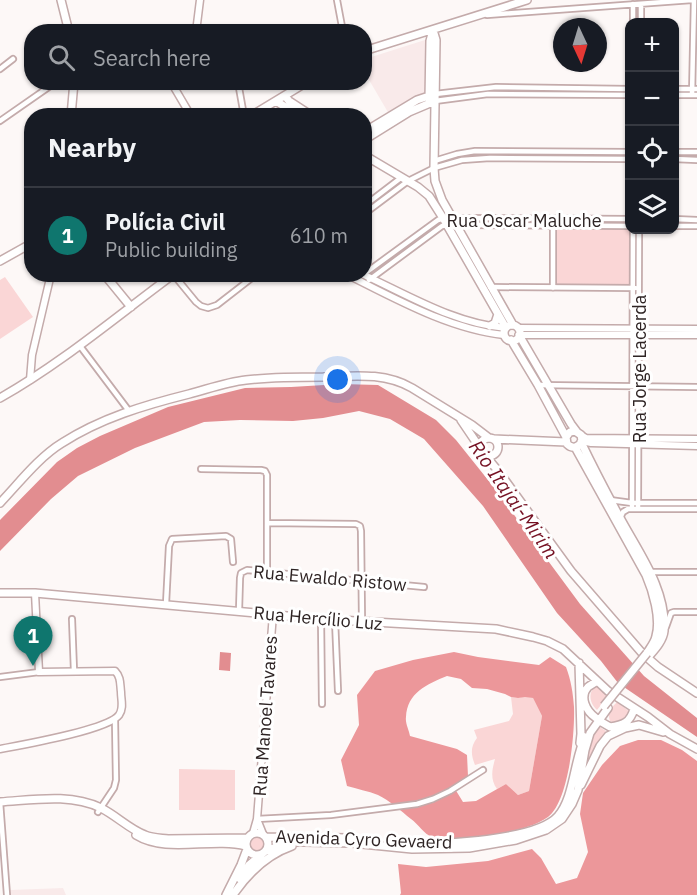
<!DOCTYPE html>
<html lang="en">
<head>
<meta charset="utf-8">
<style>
	body { margin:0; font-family:"IBM Plex Sans",sans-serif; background:#242831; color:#f1f3f6 }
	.controls { position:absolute; right:18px; top:18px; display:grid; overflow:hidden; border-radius:12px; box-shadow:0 2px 4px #0004 }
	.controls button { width:54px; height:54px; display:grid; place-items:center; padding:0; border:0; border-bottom:2px solid #363941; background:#171b24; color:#f1f3f6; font:30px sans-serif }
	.compass { position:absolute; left:553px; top:18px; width:54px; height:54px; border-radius:50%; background:#171b24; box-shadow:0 2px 4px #0004; rotate:176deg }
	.you { position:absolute; left:338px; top:380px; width:21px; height:21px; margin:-15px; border:4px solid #fff; border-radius:50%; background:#1a73e8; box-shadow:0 0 0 9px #1a73e833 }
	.badge { display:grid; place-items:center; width:39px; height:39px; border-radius:50%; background:#0f766e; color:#fff; font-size:20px; font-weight:700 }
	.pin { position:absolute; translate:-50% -50px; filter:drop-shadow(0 2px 3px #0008) }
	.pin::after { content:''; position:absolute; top:32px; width:21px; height:18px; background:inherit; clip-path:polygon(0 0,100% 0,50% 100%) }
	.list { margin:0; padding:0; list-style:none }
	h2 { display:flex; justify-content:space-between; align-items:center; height:78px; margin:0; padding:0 24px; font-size:26px }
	h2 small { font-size:20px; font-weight:400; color:#9ea1a6 }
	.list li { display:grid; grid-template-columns:39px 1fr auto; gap:18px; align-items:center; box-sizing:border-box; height:96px; padding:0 24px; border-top:2px solid #363941 }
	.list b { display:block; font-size:22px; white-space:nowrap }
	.list p { margin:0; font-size:20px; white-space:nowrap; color:#9ea1a6 }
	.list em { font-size:20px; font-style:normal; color:#9ea1a6 }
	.icon { flex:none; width:33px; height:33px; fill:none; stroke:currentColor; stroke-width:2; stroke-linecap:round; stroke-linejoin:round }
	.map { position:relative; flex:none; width:697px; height:895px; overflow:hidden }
	.search { position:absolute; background:#171b24; box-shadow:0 2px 4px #0004; left:24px; top:24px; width:348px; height:66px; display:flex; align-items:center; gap:15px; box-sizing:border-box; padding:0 21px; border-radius:24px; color:#9ea1a6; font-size:22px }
	.panel { position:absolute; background:#171b24; box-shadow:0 2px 4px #0004; left:24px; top:108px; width:348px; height:174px; border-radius:24px }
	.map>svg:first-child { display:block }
</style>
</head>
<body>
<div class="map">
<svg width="697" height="895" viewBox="0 0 697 895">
	<rect width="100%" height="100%" fill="#fdf8f7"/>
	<path fill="#f9eaea" d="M425 40V94L389 114 365 73V59Z
		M63 888 66 895H10V890Z"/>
	<path fill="#fad6d6" d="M556 228 629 229V286L557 285Z
		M5 277 33 317 0 339V280Z
		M596 686 599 687 608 696 597 710C590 704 587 692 596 686Z
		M525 696 533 698 542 716 529 791 518 795 506 784 497 789C490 779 492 770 495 759L475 765C471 755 470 747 477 738L474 730 509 721 513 714 511 697 518 698Z
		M617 702 630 712 628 719 614 723 610 721C607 713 611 708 617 702Z
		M598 726 606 731 583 768 592 737Z
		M179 769 235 770V810H179Z
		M250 844a7 7 0 1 1 14 0a7 7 0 1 1-14 0Z"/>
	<path fill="#ec979a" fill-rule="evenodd" d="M454 652 478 657 539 665 550 657 566 667C571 680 573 693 574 707 575 733 569 801 548 817 532 828 510 832 491 835 474 838 448 843 432 837 424 834 418 824 411 819 401 811 389 800 378 795 368 791 357 789 347 786L341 760 359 725 357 695 375 671 413 660ZM447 676 461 679 472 688 487 689 505 694 511 697 518 698 525 697 533 698 542 716 529 791 518 795 506 784 476 801 463 802 455 789 468 776 467 755 457 749 410 736C409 730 405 723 406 717 407 693 427 684 447 676Z
		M638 740H661L682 750 697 761V895H400L401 893 398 864 426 867 488 861 532 849 541 858 556 884 577 878 588 852 580 814 583 793 602 765 620 746Z"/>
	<path fill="#e28d90" d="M341 384 378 385 436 420 456 440 492 485 580 604 644 676 697 718V737L618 683 601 661 557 613 483 506 424 439 390 419 359 411 323 418 293 421 240 420 204 422 135 448 78 476 51 499 0 551V520L57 462 77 448 100 436 168 407 245 388 291 387Z
		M220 652 231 653 230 671 219 670Z"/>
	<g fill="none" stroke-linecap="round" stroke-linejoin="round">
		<defs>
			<path id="minor" d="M337 0 343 32
				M487 15 692 0
				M633 22V4
				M641 22V4
				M0 69 13 59
				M238 82 244 116
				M674 89H697
				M435 94 496 87 630 89
				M674 95H697
				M692 95 694 0
				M435 101 488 94 630 95
				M0 121 56 82
				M674 152H697
				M674 159 697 160
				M434 161 457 154 475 151 630 152
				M364 206 402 177
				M364 214 408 181 434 168 462 160 490 158 630 159
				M452 218 630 219
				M674 219 697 220
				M553 224V288
				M456 225 630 226
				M674 226H697
				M173 274 196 302 201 306 208 308 217 305 257 274
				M364 274 438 220 444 218
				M369 280 442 226 448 225
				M490 287 635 288
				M80 346 129 411
				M538 385 697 387
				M201 469 261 470 265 471 267 475V572
				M610 500 632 503H697
				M632 508 633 230
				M638 508 639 230
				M620 518 623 512 628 509H697
				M267 523 356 524 360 526 361 531 362 621
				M650 572H697
				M166 604 169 546 172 539 226 536 231 539 233 562
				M239 611 240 578 241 573 247 570 424 587
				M72 619 74 671
				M321 619 322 704
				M335 620 338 691
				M666 627 671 613 674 612H697
				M0 677 39 672
				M0 802 7 895
				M98 812 114 788 116 780 115 720
				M257 819 331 815 417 804 433 799 450 791 483 770"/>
			<path id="tertiary" d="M196 32 200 0
				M171 82 191 116
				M346 274C396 299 449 329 504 335
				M362 274C408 295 455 324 506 328
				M518 328 697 329
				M519 335H697
				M30 380 32 355 51 274
				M581 435 586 438 697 439
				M582 441 591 443 697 446
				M0 749C21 745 108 730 119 715 124 708 121 700 121 692 120 684 121 677 115 671L39 672 35 593
				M257 819 263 834
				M253 833 257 819 273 614"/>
			<path id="secondary" d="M61 0 69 32
				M433 30 436 40 434 168 435 181 442 200 513 325
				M364 51 527 0
				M285 96 289 101 312 116
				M429 99 430 41 433 30
				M276 101 299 116
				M71 116 74 82
				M251 116 307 82
				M364 132 417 100 435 94
				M364 140 409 112 435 101
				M364 155 418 187 429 196 443 218 506 328
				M0 261 32 243
				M104 274 131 307
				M504 333a8 8 0 1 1 16 0a8 8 0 1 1-16 0Z
				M490 326 495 323 498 314
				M519 335 571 424 577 432
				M511 340 538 385 566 437 567 444C572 449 579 448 582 441L581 435 575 431 570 432 566 437
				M0 398C62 363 117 316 174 274
				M461 420 480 448
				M480 447a9 9 0 1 1 18 0a9 9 0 1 1-18 0Z
				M494 439 566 442
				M581 442C593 467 606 492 619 516 638 552 667 589 664 631 663 640 656 648 650 655
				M575 447 646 575C653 591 661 619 656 636 655 642 650 648 647 653
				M484 454 499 472 571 571 642 653 658 667 697 693
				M0 503C19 483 39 457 62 443 101 418 145 405 189 394 208 389 227 382 246 380 272 377 298 377 323 377 354 376 384 372 412 388L472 425 489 438
				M0 593H35L321 619 496 629 533 637 547 641 563 649 608 691 648 717 670 734 697 749
				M579 663 581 734 580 743
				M596 718C586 711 579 697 588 687 589 686 596 682 597 681
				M598 720 610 727C623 725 630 723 634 709
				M581 785 600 746 608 736 625 728 639 725 663 732
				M0 802C33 800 70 793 101 808 117 816 129 829 145 835 152 838 160 838 168 839L247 838
				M246 844a11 11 0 1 1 22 0a11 11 0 1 1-22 0Z
				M136 835C167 854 211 837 246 846
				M266 837 350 838
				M391 843C425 846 535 842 558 816 574 798 574 760 585 737
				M266 851 289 842H304L352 843 412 849 469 848 516 840 546 830 562 819 572 804 578 790 585 750 590 733 608 708
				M240 879 249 865 262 854
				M226 895 241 865 247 849
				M233 895C248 873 266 855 292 846"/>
		</defs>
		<use href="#minor" stroke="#c4abab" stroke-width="8"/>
		<use href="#tertiary" stroke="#c4abab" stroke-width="9"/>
		<use href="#secondary" stroke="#c4abab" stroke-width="10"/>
		<use href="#minor" stroke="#fff" stroke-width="4.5"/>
		<use href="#tertiary" stroke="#fff" stroke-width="6"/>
		<use href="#secondary" stroke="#fff" stroke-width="7"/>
		<defs>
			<path id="secondary-bridge" d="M604 706 647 653"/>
		</defs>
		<use href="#secondary-bridge" stroke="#c4abab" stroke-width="10" stroke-linecap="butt"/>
		<use href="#secondary-bridge" stroke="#fff" stroke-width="7"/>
	</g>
	<g text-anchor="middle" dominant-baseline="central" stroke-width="6" stroke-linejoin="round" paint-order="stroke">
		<g font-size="18" fill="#2e2424" stroke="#fff">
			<text x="524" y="220">Rua Oscar Maluche</text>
			<text transform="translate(639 369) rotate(-90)">Rua Jorge Lacerda</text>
			<text transform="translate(330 578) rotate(5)">Rua Ewaldo Ristow</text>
			<text transform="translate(318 618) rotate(5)">Rua Hercílio Luz</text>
			<text transform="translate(265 716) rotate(-86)">Rua Manoel Tavares</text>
			<text transform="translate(364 839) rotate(2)">Avenida Cyro Gevaerd</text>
		</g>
		<g font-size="20" font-style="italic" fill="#751123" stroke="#fff">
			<text transform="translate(514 499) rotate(55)">Rio Itajaí-Mirim</text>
		</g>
	</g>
</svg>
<div class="controls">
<button>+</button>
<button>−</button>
<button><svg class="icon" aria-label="locate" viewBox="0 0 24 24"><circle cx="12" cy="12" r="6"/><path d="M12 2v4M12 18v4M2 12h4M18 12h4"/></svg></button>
<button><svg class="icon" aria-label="layers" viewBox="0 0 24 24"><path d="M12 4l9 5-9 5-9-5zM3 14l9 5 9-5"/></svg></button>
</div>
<svg class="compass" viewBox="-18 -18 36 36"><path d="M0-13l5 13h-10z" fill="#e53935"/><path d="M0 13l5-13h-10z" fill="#9ea1a6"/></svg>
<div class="you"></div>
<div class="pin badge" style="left:33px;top:666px">1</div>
<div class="search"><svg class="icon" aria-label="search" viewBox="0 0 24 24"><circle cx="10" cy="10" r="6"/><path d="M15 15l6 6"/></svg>Search here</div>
<section class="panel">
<h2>Nearby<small></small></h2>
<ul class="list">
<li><span class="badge">1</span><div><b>Polícia Civil</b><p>Public building</p></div><em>610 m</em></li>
</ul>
</section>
</div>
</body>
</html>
